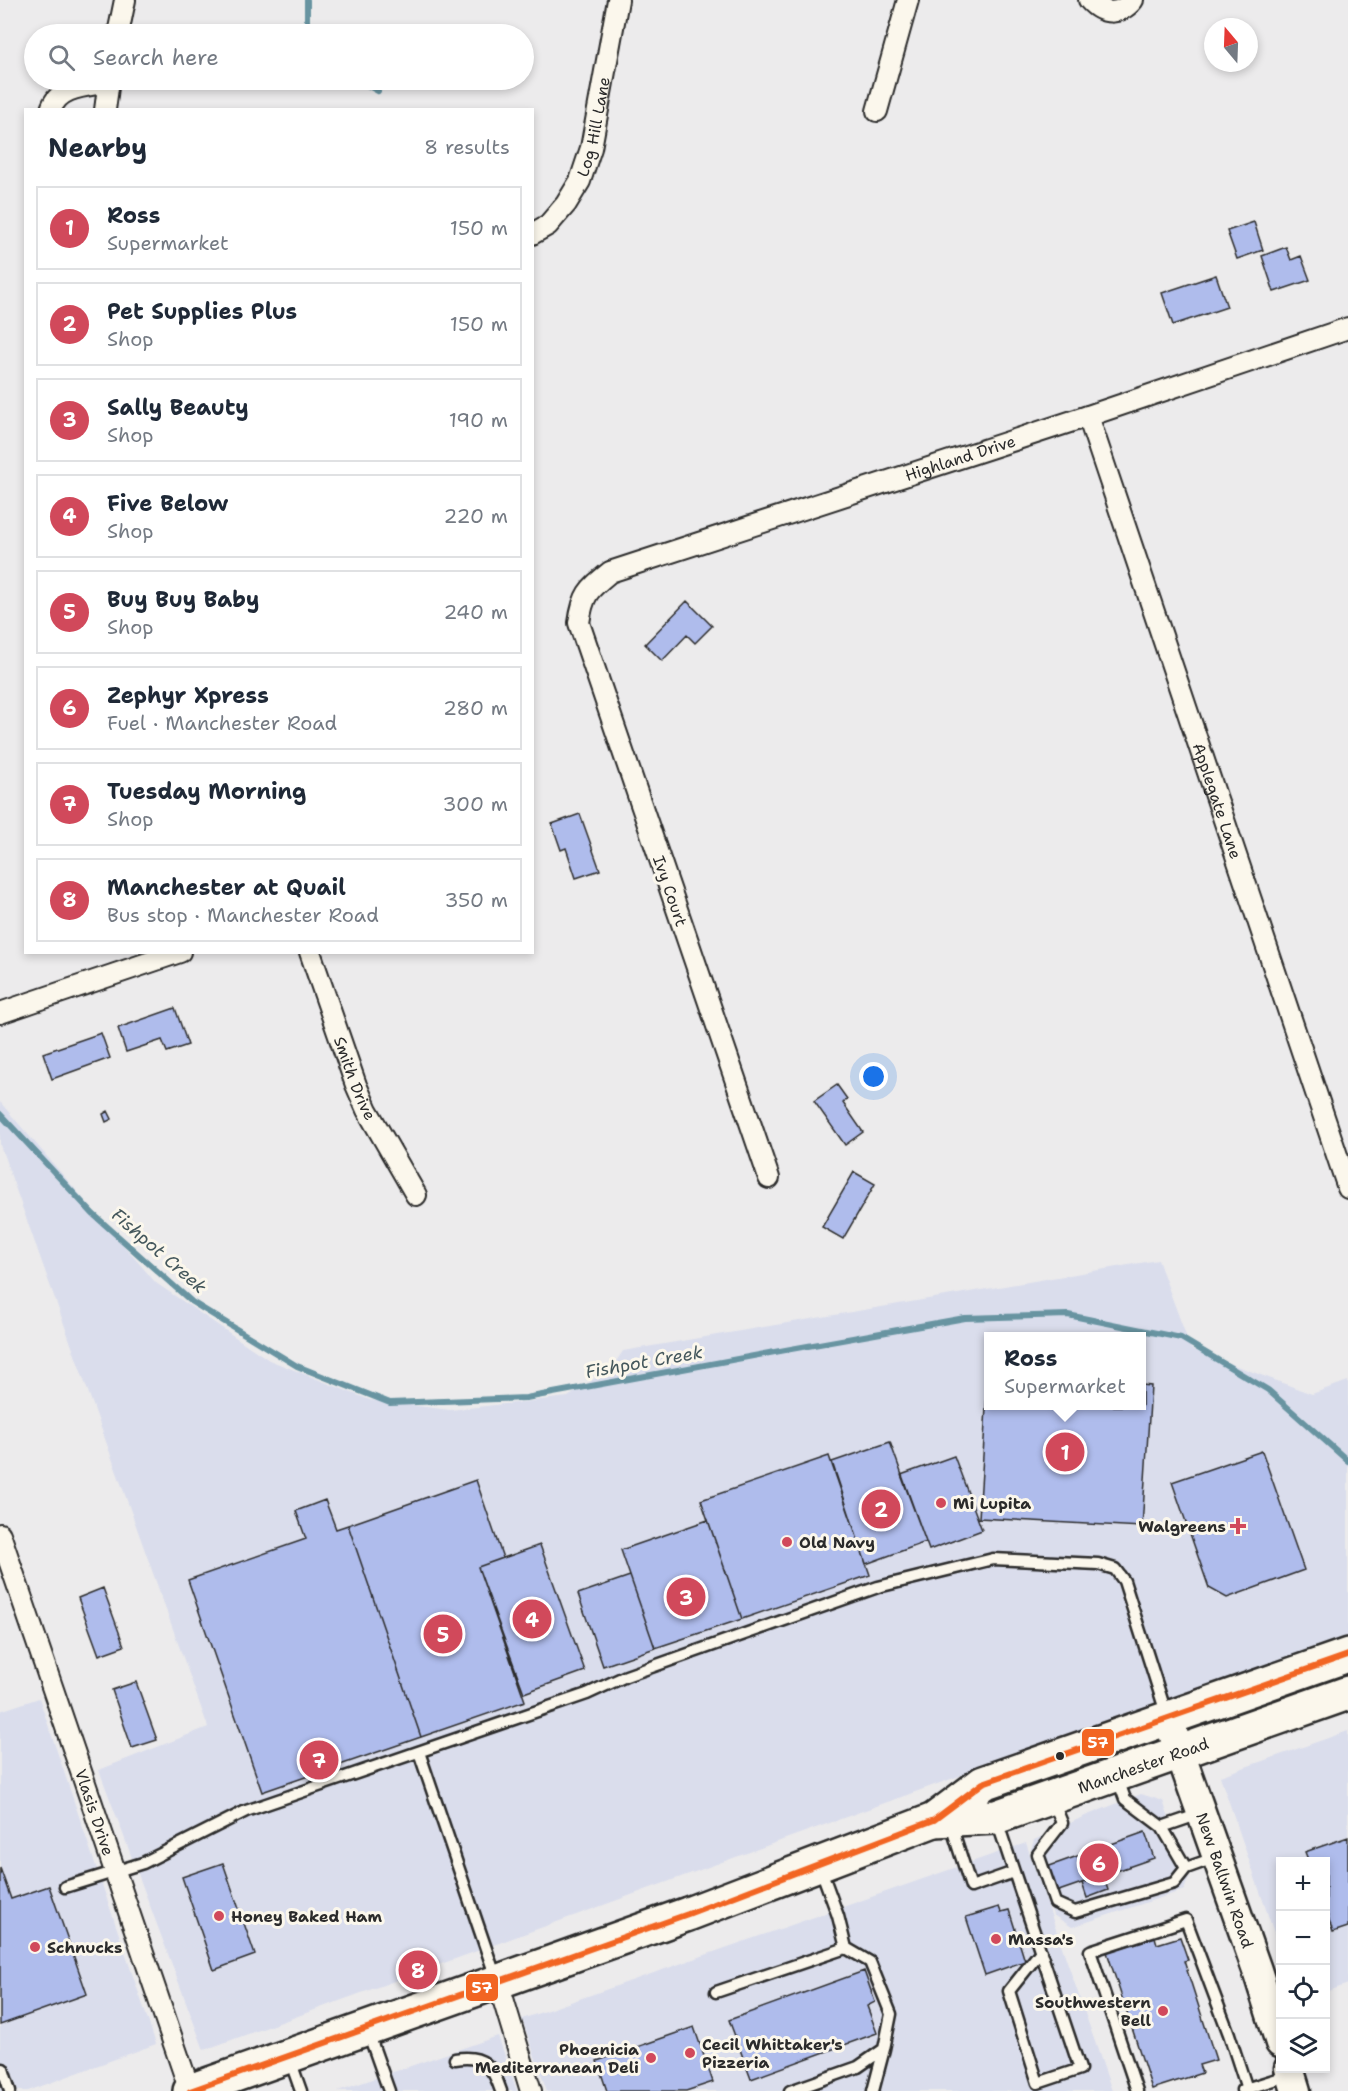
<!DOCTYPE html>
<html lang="en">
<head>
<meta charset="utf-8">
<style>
	body { margin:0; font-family:"Shantell Sans",sans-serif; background:#f2f2f3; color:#1f2937 }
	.controls { position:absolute; right:18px; bottom:18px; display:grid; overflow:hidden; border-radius:0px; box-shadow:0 3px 9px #0003 }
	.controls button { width:54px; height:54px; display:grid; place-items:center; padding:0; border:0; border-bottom:2px solid #e0e1e3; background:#fff; color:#1f2937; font:30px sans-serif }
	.compass { position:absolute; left:1204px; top:18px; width:54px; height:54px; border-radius:50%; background:#fff; box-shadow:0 3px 9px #0003; rotate:341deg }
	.you { position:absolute; left:874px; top:1077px; width:21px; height:21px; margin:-15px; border:4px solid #fff; border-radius:50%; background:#1a73e8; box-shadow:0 0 0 9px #1a73e833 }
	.badge { display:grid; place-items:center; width:39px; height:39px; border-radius:50%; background:#d1495b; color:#fff; font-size:20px; font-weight:700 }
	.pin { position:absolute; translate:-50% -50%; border:3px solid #fff; box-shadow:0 2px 6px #0006 }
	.popup { position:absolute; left:984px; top:1332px; width:162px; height:78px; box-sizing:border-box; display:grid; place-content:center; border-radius:0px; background:#fff; filter:drop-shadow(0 2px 4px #0005); font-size:20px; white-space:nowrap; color:#747a83 }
	.popup b { font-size:22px; color:#1f2937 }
	.popup::after { content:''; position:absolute; left:50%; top:100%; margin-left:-12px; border:12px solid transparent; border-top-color:#fff }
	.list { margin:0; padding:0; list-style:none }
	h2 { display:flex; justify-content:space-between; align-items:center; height:78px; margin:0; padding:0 24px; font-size:26px }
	h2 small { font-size:20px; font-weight:400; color:#747a83 }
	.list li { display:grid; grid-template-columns:39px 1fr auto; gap:18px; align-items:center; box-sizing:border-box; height:84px; margin:0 12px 12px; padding:0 12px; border:2px solid #e0e1e3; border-radius:0px }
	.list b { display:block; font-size:22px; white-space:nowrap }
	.list p { margin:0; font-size:20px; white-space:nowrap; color:#747a83 }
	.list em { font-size:20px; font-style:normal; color:#747a83 }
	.icon { flex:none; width:33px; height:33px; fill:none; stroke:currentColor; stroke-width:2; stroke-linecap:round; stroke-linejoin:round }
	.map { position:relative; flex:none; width:1348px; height:2091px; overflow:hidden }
	.search { position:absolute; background:#fff; box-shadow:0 3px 9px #0003; left:24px; top:24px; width:510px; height:66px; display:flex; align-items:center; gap:15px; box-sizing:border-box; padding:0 21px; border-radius:33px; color:#747a83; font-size:22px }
	.panel { position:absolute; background:#fff; box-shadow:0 3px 9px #0003; left:24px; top:108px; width:510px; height:846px; border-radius:0px }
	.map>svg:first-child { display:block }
</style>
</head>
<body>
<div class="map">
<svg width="1348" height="2091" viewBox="0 0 1348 2091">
	<rect width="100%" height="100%" fill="#ecebec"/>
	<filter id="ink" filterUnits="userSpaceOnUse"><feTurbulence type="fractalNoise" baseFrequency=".0167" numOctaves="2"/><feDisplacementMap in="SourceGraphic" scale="12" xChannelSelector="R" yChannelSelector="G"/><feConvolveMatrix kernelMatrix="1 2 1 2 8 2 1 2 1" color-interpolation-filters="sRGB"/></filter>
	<g filter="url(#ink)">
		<path fill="#daddec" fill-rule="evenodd" d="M0 1102 156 1283 269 1360 370 1400 450 1410 568 1397 613 1366 623 1351 1158 1260 1191 1349 1312 1394 1348 1381V1635L204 2050 99 1770 208 1727 0 1145ZM988 1336H1142V1406H988Z
			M39 1698 156 2044 28 2091H0V1711Z
			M1348 1731V1984L1326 1992V1862H1280V1950L1220 1776Z
			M1141 1794 1163 1801 1189 1877 1184 1890 1072 1927 1053 1915 1031 1849 1034 1840 1085 1816Z
			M1026 1843 1112 2091H547L522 2019Z
			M498 2036 517 2091H338Z"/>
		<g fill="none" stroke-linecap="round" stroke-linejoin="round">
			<path stroke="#6794a1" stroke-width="6" d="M307 0V27L314 34
				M358 80 378 91
				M0 1114 93 1214 192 1302 297 1366 390 1403 526 1398 791 1349 965 1318 1068 1315 1181 1338 1268 1390 1348 1461"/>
		</g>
		<path fill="#afbcec" stroke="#2b2b2b" stroke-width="1.5" d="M1254 222 1263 250 1237 259 1227 231Z
			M1286 247 1291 260 1301 256 1310 280 1274 292 1262 256Z
			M1216 275 1227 307 1173 325 1162 293Z
			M687 601 712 626 695 643 687 635 662 661 645 644Z
			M580 814 600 870 576 878 566 848 561 850 552 824Z
			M175 1008 188 1045 167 1052 162 1040 126 1052 118 1028Z
			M101 1033 110 1058 52 1079 43 1053Z
			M837 1085 847 1099 843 1103 863 1132 845 1145 814 1101Z
			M108 1111 112 1119 106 1122 103 1114Z
			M854 1172 875 1184 843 1239 822 1227Z
			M988 1377V1406H1142V1385L1151 1386 1142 1527 979 1518Z
			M890 1442 926 1542 866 1564 832 1462Z
			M1262 1451 1304 1570 1227 1598 1209 1588 1172 1482Z
			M829 1456 870 1575 742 1619 701 1500Z
			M954 1456 982 1530 929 1550 901 1475Z
			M476 1480 503 1558 478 1567 525 1701 421 1737 348 1525Z
			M325 1500 336 1529 348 1525 421 1737 262 1792 188 1580 306 1539 296 1511Z
			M708 1520 742 1619 655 1648 621 1550Z
			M540 1545 585 1671 524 1693 478 1567Z
			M630 1576 655 1648 603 1666 578 1594Z
			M103 1588 124 1646 99 1655 78 1598Z
			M136 1682 157 1740 132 1748 112 1690Z
			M1145 1832 1154 1858 1053 1893 1044 1868Z
			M1348 1837V1927L1333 1932 1326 1911V1862H1309L1305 1852Z
			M223 1863 255 1955 214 1970 182 1877Z
			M0 1868 11 1899 49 1886 87 1994 0 2025Z
			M1103 1876 1108 1890 1087 1898 1082 1883Z
			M999 1907 1001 1912 1009 1910 1025 1961 985 1975 966 1917Z
			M1155 1937 1157 1944 1180 1937 1188 1960 1184 1961 1216 2060 1199 2065 1202 2073 1152 2089 1107 1952Z
			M864 1971 875 2002 867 2006 877 2033 751 2079 729 2020Z
			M694 2027 713 2082 686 2091H607L597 2061Z"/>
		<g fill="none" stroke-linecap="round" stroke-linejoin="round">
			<defs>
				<path id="service" d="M419 1752 496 1978
					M1117 1777 1125 1799 1162 1827 1200 1814
					M1053 1801 1062 1823 1038 1854 1055 1903 1075 1912 1174 1883 1186 1868 1217 1857
					M950 1822 971 1887 1014 1872 997 1821
					M1162 1827 1186 1868
					M1014 1872 1080 2069 1038 2083 1009 1991 1041 1951
					M65 1887 143 1863 246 1811 587 1694 626 1676 878 1587 993 1559 1098 1564 1115 1569 1124 1581 1167 1716
					M846 1948 870 1962 891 2014 884 2049 873 2091
					M716 1992 846 1948 838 1916 820 1867
					M368 2032 389 2091
					M455 2059C483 2054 493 2066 501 2091
					M290 2060 301 2091
					M3 2069 10 2091
					M1242 2090 1290 2075
					M790 2091 858 2067 884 2049
					M1137 2091 1090 1951 1186 1920 1229 2034 1247 2089"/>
				<g id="minor">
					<path d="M1089 0C1102 15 1120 16 1133 0"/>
					<path d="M118 34 125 0"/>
					<path d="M51 110C57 86 89 86 109 82"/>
					<path d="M105 110 109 80"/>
					<path d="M877 111 908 0"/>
					<path id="s1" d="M532 234 548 225 566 204 580 181 591 148 618 0"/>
					<path id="s2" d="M1088 416 1348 1188"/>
					<path id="s3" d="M310 952 356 1085 367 1110 416 1195"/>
					<path d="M0 1013 180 952"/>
					<path id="s4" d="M769 1178 579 623C583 594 588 590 610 572L1088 416 1348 328"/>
					<path id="s5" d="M0 1534 190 2091"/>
					<path d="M498 1982 531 2091"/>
				</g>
				<g id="secondary">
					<path id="s6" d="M1168 1719 1257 1970 1280 2043"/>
					<path d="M1289 2068 1296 2091"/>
				</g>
				<g id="trunk">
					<path id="s7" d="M934 1820 996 1817 1348 1693"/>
					<path d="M190 2091 688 1914 934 1820 983 1783 1348 1655"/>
				</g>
			</defs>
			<use href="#service" stroke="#2b2b2b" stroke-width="15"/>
			<use href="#minor" stroke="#2b2b2b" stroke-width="24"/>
			<use href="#secondary" stroke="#2b2b2b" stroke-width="33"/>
			<use href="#trunk" stroke="#2b2b2b" stroke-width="38"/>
			<use href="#service" stroke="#fbf7ec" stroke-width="10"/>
			<use href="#minor" stroke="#fbf7ec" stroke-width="20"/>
			<use href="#secondary" stroke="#fbf7ec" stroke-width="28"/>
			<use href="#trunk" stroke="#fbf7ec" stroke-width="33"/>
			<defs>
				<path id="bus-1" d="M190 2091 688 1914 934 1820 983 1783 1348 1655"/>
			</defs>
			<use href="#bus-1" stroke="#fbf7ec" stroke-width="10"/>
			<use href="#bus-1" stroke="#f26522" stroke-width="6"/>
		</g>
	</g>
	<g fill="#d1495b" stroke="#fbf7ec" stroke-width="2">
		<circle cx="941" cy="1503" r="6"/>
		<path d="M1235 1517h6v6h6v6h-6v6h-6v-6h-6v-6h6z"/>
		<circle cx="787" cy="1542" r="6"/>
		<circle cx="219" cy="1916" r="6"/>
		<circle cx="996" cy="1939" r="6"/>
		<circle cx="35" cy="1947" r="6"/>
		<circle cx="1163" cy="2011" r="6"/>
		<circle cx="690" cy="2053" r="6"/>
		<circle cx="651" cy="2058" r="6"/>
	</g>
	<circle fill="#2b2b2b" stroke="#fbf7ec" stroke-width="2" cx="1060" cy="1756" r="5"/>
	<g text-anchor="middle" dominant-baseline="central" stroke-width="6" stroke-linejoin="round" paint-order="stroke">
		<g font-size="16" fill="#2b2b2b" stroke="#fbf7ec">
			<text stroke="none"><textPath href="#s1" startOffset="129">Log Hill Lane</textPath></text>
			<text stroke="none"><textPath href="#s4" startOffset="1017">Highland Drive</textPath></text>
			<text stroke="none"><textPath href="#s2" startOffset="406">Applegate Lane</textPath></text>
			<text transform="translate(670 891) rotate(71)">Ivy Court</text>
			<text stroke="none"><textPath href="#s3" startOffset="134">Smith Drive</textPath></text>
			<text stroke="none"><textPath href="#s7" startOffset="218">Manchester Road</textPath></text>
			<text stroke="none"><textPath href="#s5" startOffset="294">Vlasis Drive</textPath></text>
			<text stroke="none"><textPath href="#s6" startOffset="171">New Ballwin Road</textPath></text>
		</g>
		<g font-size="16" font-weight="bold" fill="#2b2b2b" stroke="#fbf7ec" text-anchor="start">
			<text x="953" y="1503">Mi Lupita</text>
			<text x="1226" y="1526" text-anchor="end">Walgreens</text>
			<text x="799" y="1542">Old Navy</text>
			<text x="231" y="1916">Honey Baked Ham</text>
			<text x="1008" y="1939">Massa's</text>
			<text x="47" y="1947">Schnucks</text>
			<text x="1151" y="2002" text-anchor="end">Southwestern<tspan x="1151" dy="18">Bell</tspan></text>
			<text x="702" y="2044">Cecil Whittaker's<tspan x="702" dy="18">Pizzeria</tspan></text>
			<text x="639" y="2049" text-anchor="end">Phoenicia<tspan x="639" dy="18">Mediterranean Deli</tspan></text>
		</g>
		<g font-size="18" font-style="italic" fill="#44575c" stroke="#fbf7ec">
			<text transform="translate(159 1251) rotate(41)">Fishpot Creek</text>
			<text transform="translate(644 1362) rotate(-10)">Fishpot Creek</text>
		</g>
	</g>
	<g stroke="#fbf7ec" stroke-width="2">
		<rect x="1081" y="1728" width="34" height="29" rx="6" fill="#f26522"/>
		<rect x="465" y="1973" width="34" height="29" rx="6" fill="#f26522"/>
	</g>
	<g font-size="16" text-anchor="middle" font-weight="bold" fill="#fff">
		<text x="1098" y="1748">57</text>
		<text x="482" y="1993">57</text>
	</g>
</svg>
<div class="controls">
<button>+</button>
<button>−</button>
<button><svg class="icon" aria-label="locate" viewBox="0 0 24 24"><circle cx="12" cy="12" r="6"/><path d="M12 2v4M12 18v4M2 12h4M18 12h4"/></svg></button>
<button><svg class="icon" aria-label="layers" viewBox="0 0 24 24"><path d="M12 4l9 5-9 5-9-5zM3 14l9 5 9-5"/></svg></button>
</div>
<svg class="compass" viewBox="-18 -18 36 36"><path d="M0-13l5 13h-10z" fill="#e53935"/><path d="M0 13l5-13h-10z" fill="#747a83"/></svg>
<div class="you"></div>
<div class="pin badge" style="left:1065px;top:1452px">1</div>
<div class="popup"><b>Ross</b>Supermarket</div>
<div class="pin badge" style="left:881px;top:1509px">2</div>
<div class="pin badge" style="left:686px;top:1597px">3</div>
<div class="pin badge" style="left:532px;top:1619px">4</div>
<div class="pin badge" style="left:443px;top:1634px">5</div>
<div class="pin badge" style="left:1099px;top:1863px">6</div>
<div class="pin badge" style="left:319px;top:1760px">7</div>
<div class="pin badge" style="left:418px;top:1970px">8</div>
<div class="search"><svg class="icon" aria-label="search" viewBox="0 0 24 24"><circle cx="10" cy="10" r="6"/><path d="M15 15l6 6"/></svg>Search here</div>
<section class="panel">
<h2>Nearby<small>8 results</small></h2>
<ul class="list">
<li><span class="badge">1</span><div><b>Ross</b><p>Supermarket</p></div><em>150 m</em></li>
<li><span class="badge">2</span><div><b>Pet Supplies Plus</b><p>Shop</p></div><em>150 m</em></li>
<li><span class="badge">3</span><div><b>Sally Beauty</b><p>Shop</p></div><em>190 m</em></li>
<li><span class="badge">4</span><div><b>Five Below</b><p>Shop</p></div><em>220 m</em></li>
<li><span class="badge">5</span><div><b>Buy Buy Baby</b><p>Shop</p></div><em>240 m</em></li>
<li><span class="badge">6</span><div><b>Zephyr Xpress</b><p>Fuel · Manchester Road</p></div><em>280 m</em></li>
<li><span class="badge">7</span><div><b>Tuesday Morning</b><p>Shop</p></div><em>300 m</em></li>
<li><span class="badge">8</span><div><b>Manchester at Quail</b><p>Bus stop · Manchester Road</p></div><em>350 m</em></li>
</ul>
</section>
</div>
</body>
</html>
